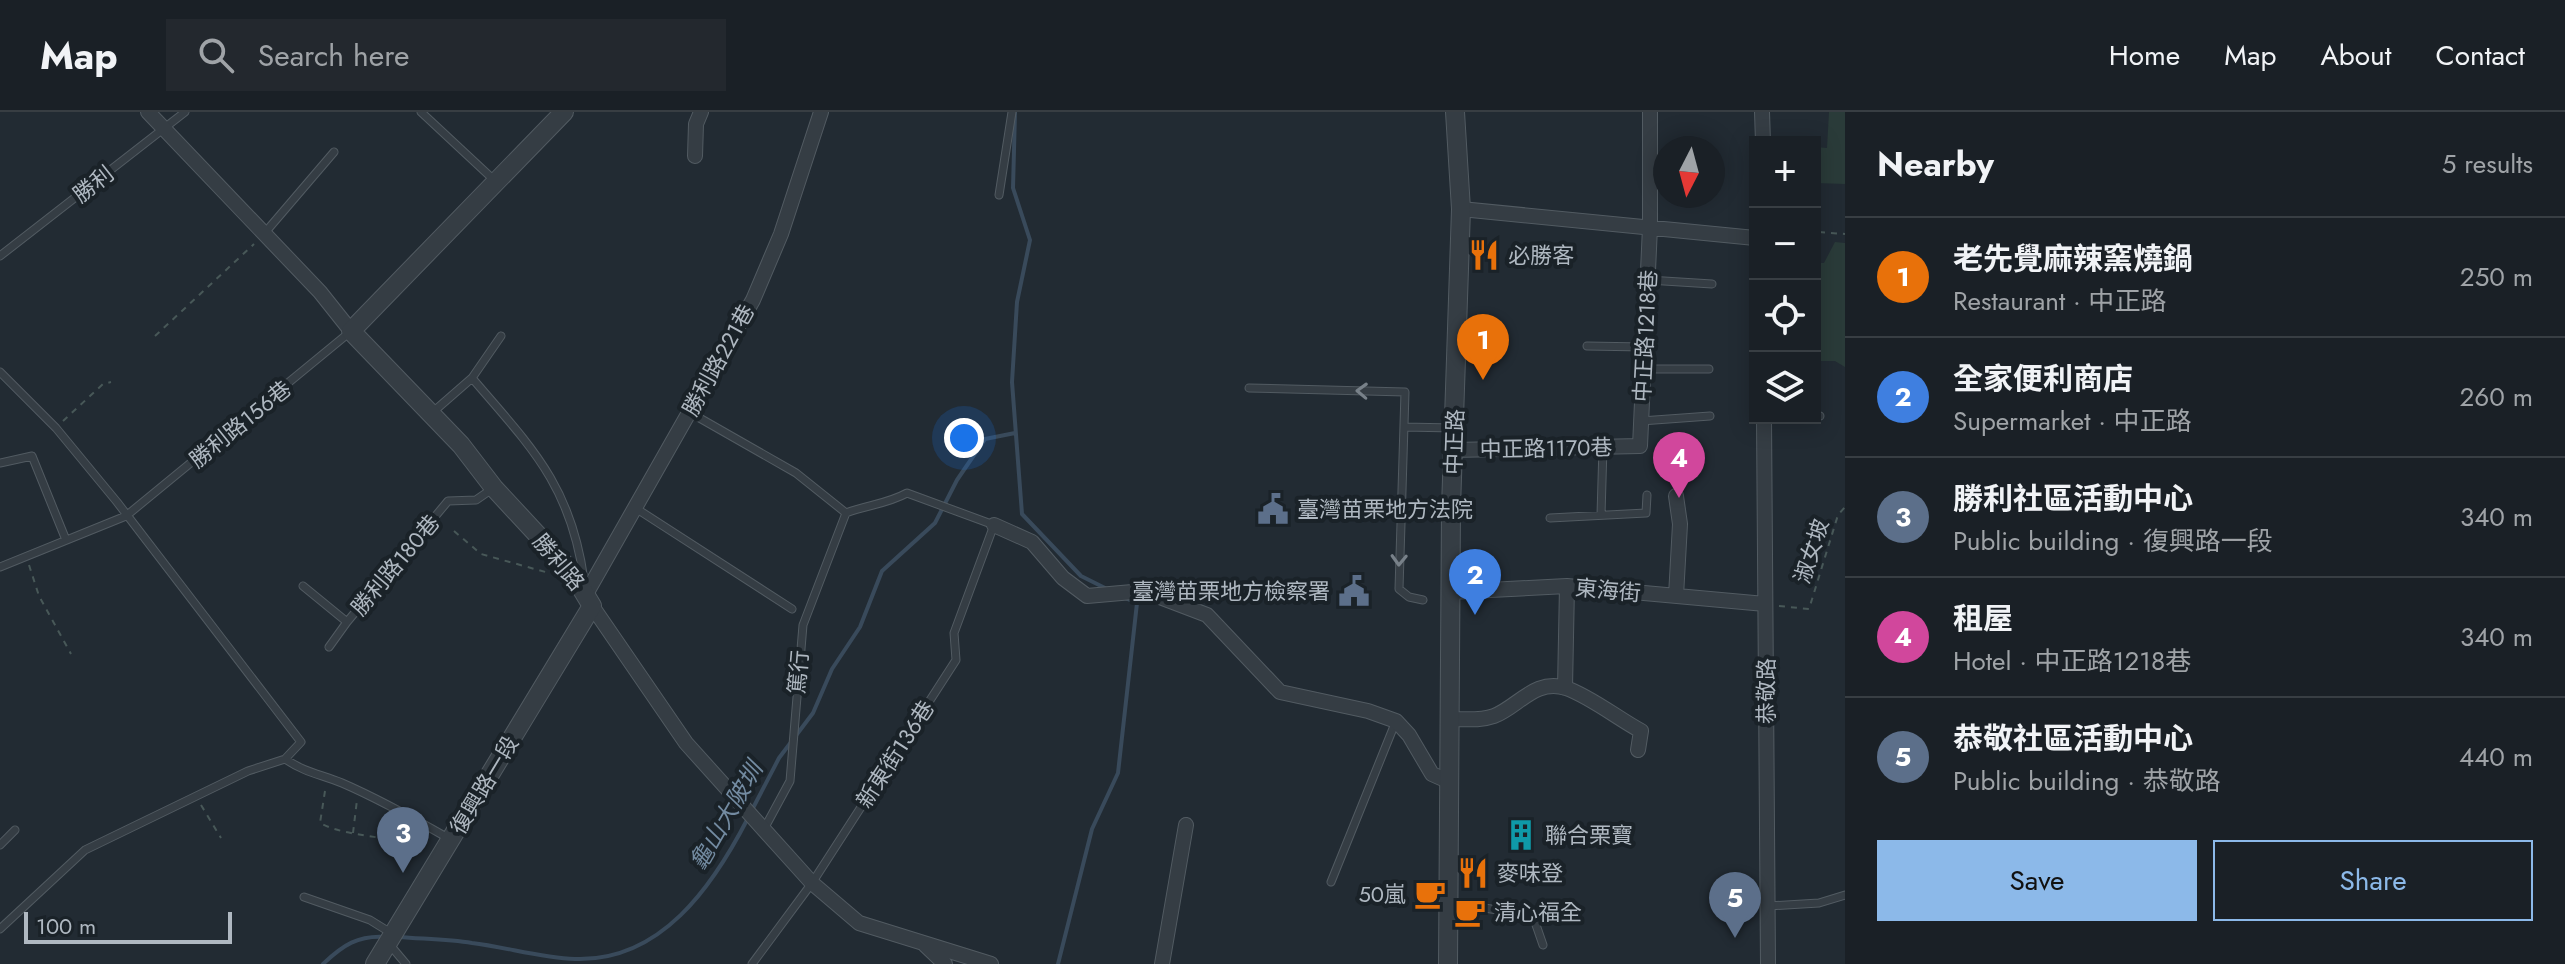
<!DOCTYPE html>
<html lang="en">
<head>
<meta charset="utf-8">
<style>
	body { margin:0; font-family:Jost,"Noto Sans TC",sans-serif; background:#23282e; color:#f1f3f6 }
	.controls { position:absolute; right:24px; top:24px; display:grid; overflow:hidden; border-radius:0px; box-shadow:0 4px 20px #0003 }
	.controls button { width:72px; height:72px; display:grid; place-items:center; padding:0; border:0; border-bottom:2px solid #383e43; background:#1a2026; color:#f1f3f6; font:40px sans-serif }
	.compass { position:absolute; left:1653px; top:24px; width:72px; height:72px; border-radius:50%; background:#1a2026; box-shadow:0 4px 20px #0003; rotate:186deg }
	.scale { position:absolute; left:24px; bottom:20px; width:208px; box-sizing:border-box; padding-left:8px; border:4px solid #afb8c1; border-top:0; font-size:22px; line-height:28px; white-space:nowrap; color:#afb8c1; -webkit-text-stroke:6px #1a2228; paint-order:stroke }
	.you { position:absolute; left:964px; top:326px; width:28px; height:28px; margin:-20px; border:6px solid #fff; border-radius:50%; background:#1a73e8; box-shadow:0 0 0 12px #1a73e833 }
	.badge { display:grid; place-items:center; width:52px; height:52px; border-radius:50%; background:#8cb9e9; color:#fff; font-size:26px; font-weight:700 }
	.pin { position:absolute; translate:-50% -66px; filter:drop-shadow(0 2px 4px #0008) }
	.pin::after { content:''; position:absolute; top:42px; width:28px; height:24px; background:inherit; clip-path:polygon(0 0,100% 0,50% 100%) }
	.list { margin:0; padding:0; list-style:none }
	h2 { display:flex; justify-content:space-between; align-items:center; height:104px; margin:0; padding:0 32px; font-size:34px }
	h2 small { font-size:26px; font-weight:400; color:#9fa3a7 }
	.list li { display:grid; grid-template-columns:52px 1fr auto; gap:24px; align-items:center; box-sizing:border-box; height:120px; padding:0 32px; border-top:2px solid #383e43 }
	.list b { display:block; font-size:30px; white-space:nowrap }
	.list p { margin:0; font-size:26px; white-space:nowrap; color:#9fa3a7 }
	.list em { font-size:26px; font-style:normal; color:#9fa3a7 }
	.actions { display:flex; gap:16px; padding:24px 32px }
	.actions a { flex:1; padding:18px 0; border:2px solid #8cb9e9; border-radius:0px; text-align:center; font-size:28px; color:#8cb9e9 }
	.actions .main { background:#8cb9e9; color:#111 }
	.icon { flex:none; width:44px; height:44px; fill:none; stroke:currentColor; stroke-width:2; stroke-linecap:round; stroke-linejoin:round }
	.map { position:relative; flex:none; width:1845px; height:852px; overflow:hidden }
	header { display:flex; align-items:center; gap:48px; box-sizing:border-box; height:112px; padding:0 40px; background:#1a2026; border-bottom:2px solid #383e43 }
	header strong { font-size:38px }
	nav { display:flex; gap:44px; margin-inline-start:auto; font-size:28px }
	.search { width:560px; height:72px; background:#23282e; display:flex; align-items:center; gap:20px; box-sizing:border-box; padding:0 28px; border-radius:0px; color:#9fa3a7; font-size:30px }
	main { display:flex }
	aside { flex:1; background:#1a2026 }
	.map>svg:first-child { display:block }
</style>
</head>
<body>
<header>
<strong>Map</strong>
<div class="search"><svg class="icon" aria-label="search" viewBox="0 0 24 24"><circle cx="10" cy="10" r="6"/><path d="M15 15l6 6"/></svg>Search here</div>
<nav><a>Home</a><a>Map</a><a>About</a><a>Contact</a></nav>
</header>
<main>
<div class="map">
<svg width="1845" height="852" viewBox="0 0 1845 852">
	<rect width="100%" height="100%" fill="#222b33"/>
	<path fill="#2a3b39" d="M1829 0H1845V72L1815 71V35L1827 36Z
		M1835 130 1845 131V255L1835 249H1815V151H1824Z"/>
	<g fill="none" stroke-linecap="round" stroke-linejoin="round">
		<path stroke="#394a5b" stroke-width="4" d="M1015 0 1013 76 1030 128 1017 190 1012 270 1022 402 1081 464 1107 477
			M752 698 779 646 813 601 832 557 860 515 882 459 935 411 957 368 985 327 1015 321
			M399 825C423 827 448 827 472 831 506 835 541 846 575 847 661 850 713 774 748 706
			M323 852C343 833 358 823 386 825
			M1058 852 1092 717 1118 661 1137 491 1125 486"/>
		<defs>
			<path id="service" d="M421 0 494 68
				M999 83 1012 0
				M263 123 334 40
				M0 144 185 0
				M1648 168 1712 172
				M1587 234 1644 235
				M1643 257H1709
				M0 260 56 316 117 390 301 630 285 647 248 659 85 738 0 817
				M472 266C531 335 571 373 584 468
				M1249 276 1405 280 1399 477 1409 485 1423 488
				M433 300 472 266 501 224
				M689 300 796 361 846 401C867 393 887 392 907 381L994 413 954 521 956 548 812 771 752 852
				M1815 304H1820
				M1641 309 1710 304
				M1404 315 1454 316
				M0 351 32 344 66 428
				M637 397 792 497
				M1601 403 1603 335
				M1550 406 1646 401 1647 383
				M0 455 126 404 350 220
				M303 474 347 510 448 389 476 388 492 377
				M329 535 347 510
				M285 647C306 661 320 662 342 671 379 687 413 706 448 726
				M764 717 790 669 803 513 846 401
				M0 733 15 718
				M1331 770 1396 609
				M304 785 370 808 391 821
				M1450 791 1525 802 1534 807 1543 833
				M1768 794 1819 791 1845 783
				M390 833 406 852"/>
			<path id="minor" d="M148 0 320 180 351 219
				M1762 0 1763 30
				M695 44 696 12 701 0
				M1461 97 1755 126
				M1764 306 1768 852
				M1453 338 1640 334 1650 115V0
				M994 413 1032 430 1063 466 1087 484 1144 479 1207 503 1280 580 1368 599 1396 609 1409 623 1432 662 1450 670
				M1451 480 1567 474 1765 492
				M586 482 753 188 781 122 821 0
				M1676 484 1680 412 1676 384
				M592 494 686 631 812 771 859 811 991 852
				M1565 576 1567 474
				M1450 607C1465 607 1480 609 1494 604 1518 595 1535 566 1566 576 1591 585 1617 606 1641 619L1638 638
				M925 833 945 852
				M1162 852 1186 713"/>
			<path id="tertiary" d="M375 852 592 494 571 459 494 376 461 333 351 219 564 0
				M1448 852 1451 396 1461 97 1455 0"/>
		</defs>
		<use href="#service" stroke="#525b62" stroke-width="9"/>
		<use href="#minor" stroke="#525b62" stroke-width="16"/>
		<use href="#tertiary" stroke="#525b62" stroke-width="20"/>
		<path stroke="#485858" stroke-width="2" stroke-dasharray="6 6" stroke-linecap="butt" d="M1819 120 1845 122
			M155 224 254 132
			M63 309 103 272 111 270
			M454 419 481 442 549 461
			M29 453 39 484 71 542
			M1779 494 1809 497 1838 403 1845 395
			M325 679 320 711C353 728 391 720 422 741
			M201 693 221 726
			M353 721 357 688"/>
		<use href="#service" stroke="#353d44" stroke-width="7"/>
		<use href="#minor" stroke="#353d44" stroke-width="14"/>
		<use href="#tertiary" stroke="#353d44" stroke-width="18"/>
	</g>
	<defs><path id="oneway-chevron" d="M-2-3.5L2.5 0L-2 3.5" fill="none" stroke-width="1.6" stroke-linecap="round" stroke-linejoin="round" transform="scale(2)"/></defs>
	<g stroke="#788189">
		<use href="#oneway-chevron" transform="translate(1362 279) rotate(-178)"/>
		<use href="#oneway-chevron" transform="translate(1399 448) rotate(92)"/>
	</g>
	<defs>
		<symbol id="restaurant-bare" viewBox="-9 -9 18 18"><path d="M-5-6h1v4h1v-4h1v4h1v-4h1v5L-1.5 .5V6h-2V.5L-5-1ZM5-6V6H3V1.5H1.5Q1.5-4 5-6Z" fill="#e8710a" stroke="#1a2228" stroke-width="2.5" paint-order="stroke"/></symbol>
		<symbol id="civic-bare" viewBox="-9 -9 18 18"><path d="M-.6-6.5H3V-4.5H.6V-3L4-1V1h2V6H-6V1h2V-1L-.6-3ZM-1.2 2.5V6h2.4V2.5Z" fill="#5c6f8a" stroke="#1a2228" stroke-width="2.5" paint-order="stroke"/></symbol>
		<symbol id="building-bare" viewBox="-9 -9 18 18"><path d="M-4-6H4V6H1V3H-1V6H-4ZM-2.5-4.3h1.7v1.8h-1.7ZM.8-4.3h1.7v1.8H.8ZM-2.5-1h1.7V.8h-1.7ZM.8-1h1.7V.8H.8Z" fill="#0f9aa8" stroke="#1a2228" stroke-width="2.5" paint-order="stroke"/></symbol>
		<symbol id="cafe-bare" viewBox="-9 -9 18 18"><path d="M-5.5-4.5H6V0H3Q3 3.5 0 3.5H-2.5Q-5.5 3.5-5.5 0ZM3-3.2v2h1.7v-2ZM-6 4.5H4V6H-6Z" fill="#e8710a" stroke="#1a2228" stroke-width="2.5" paint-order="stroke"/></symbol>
	</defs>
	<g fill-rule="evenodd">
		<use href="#restaurant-bare" x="1462" y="121" width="44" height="44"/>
		<use href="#civic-bare" x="1251" y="375" width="44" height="44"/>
		<use href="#civic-bare" x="1332" y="457" width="44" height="44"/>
		<use href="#building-bare" x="1499" y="701" width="44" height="44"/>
		<use href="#restaurant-bare" x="1451" y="739" width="44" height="44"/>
		<use href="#cafe-bare" x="1408" y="760" width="44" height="44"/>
		<use href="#cafe-bare" x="1448" y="778" width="44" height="44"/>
	</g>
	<g text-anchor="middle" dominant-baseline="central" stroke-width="8" stroke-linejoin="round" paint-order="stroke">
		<g font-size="22" fill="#afb8c1" stroke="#1a2228">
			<text transform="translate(93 72) rotate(-38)">勝利</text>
			<text transform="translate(1645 224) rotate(-87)">中正路1218巷</text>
			<text transform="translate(718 248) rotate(-61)">勝利路221巷</text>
			<text transform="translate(240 312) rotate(-39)">勝利路156巷</text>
			<text transform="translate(1454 330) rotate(-88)">中正路</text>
			<text transform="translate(1546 336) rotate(-1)">中正路1170巷</text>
			<text transform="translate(1811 439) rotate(-72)">淑女坡</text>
			<text transform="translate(559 450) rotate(50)">勝利路</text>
			<text transform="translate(395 453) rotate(-50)">勝利路180巷</text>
			<text transform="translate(1608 478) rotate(5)">東海街</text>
			<text transform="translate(798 560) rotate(-85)">篤行</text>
			<text transform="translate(1766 579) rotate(-90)">恭敬路</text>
			<text transform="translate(895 642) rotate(-57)">新東街136巷</text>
			<text transform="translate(484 673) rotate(-59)">復興路一段</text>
		</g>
		<g font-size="22" fill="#afb8c1" stroke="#1a2228" text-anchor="start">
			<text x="1508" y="143">必勝客</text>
			<text x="1297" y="397">臺灣苗栗地方法院</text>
			<text x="1330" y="479" text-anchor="end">臺灣苗栗地方檢察署</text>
			<text x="1545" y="723">聯合栗寶</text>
			<text x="1497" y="761">麥味登</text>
			<text x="1406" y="782" text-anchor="end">50嵐</text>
			<text x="1494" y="800">清心福全</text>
		</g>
		<g font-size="24" font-style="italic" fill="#738ba1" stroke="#1a2228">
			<text transform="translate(726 704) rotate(-60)">龜山大陂圳</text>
		</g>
	</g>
</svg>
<div class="controls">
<button>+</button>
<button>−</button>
<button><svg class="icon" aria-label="locate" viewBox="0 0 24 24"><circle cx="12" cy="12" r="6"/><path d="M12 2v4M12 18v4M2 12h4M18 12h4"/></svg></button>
<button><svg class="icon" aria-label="layers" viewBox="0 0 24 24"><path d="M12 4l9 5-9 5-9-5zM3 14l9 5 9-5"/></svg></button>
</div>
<svg class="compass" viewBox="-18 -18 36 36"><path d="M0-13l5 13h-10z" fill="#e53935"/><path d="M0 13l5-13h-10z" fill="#9fa3a7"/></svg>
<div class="scale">100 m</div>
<div class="you"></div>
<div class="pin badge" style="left:1483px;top:268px;background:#e8710a">1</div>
<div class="pin badge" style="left:1475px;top:503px;background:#3f7fe0">2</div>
<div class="pin badge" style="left:403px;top:761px;background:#5c6f8a">3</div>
<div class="pin badge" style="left:1679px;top:386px;background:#d1479c">4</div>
<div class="pin badge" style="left:1735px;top:826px;background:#5c6f8a">5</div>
</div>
<aside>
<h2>Nearby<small>5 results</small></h2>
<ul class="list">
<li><span class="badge" style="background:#e8710a">1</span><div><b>老先覺麻辣窯燒鍋</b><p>Restaurant · 中正路</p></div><em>250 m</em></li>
<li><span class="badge" style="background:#3f7fe0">2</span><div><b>全家便利商店</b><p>Supermarket · 中正路</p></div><em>260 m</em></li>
<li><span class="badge" style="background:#5c6f8a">3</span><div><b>勝利社區活動中心</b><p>Public building · 復興路一段</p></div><em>340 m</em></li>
<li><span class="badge" style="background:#d1479c">4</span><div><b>租屋</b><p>Hotel · 中正路1218巷</p></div><em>340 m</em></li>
<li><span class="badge" style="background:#5c6f8a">5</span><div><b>恭敬社區活動中心</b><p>Public building · 恭敬路</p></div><em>440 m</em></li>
</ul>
<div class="actions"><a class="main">Save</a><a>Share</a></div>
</aside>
</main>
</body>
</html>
